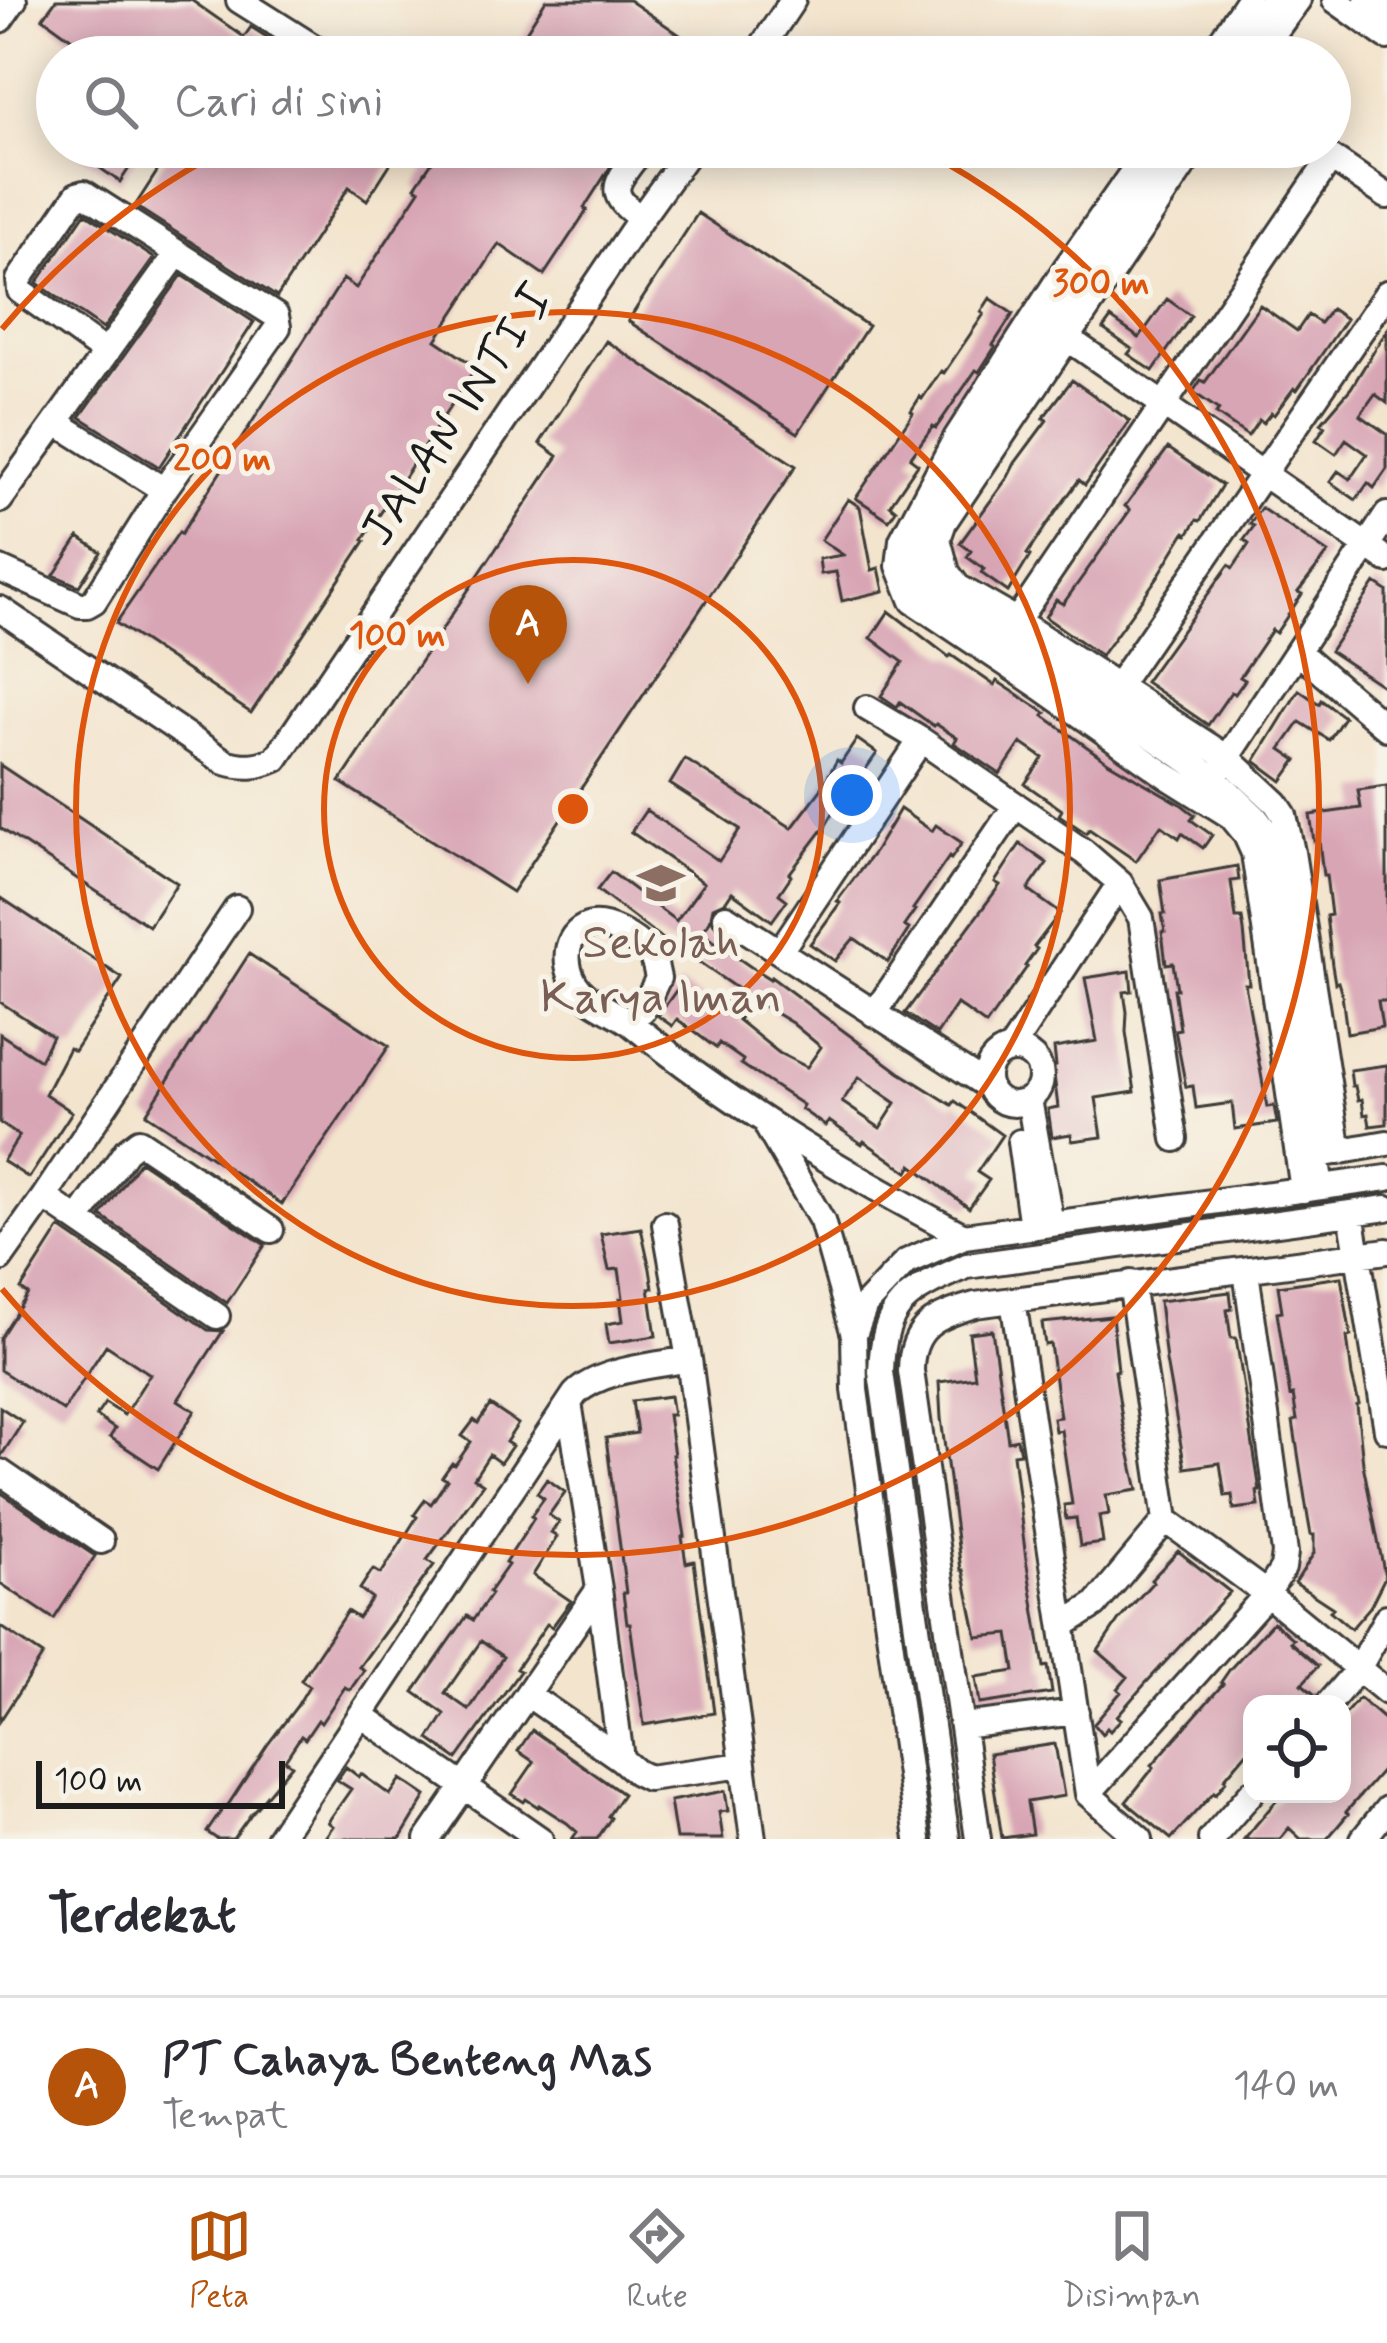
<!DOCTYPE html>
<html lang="id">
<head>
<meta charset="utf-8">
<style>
	body { margin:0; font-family:Mynerve,sans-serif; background:#f2f2f3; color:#2b2b33 }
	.controls { position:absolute; right:36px; bottom:36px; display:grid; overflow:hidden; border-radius:24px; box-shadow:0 6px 30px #0003 }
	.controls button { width:108px; height:108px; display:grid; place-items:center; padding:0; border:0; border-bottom:3px solid #e1e1e2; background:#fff; color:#2b2b33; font:60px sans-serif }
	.scale { position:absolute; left:36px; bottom:30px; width:249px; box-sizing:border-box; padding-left:12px; border:6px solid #1c1c1c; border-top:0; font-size:33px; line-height:42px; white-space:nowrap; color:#1c1c1c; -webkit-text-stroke:9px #f7f3e8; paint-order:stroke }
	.you { position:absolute; left:852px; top:795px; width:42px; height:42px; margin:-30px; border:9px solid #fff; border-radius:50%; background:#1a73e8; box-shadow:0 0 0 18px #1a73e833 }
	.badge { display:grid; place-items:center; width:78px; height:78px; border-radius:50%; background:#b45309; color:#fff; font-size:39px; font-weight:700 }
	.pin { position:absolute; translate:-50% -99px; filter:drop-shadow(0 3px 6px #0008) }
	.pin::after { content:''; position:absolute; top:63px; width:42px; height:36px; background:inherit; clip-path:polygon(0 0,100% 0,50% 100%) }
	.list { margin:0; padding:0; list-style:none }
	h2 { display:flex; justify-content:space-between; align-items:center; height:156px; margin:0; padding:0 48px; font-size:51px }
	h2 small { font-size:39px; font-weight:400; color:#7c7c81 }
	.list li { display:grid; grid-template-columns:78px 1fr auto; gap:36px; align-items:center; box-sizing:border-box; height:180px; padding:0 48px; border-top:3px solid #e1e1e2 }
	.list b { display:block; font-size:45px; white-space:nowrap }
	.list p { margin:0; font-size:39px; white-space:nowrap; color:#7c7c81 }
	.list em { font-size:39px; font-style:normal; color:#7c7c81 }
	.icon { flex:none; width:66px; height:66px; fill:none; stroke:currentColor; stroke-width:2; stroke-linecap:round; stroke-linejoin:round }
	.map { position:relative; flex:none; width:1387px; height:1839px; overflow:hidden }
	.search { position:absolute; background:#fff; box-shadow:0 6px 30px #0003; left:36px; right:36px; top:36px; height:132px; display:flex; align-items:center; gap:30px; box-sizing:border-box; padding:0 42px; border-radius:66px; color:#7c7c81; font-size:45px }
	.sheet { height:336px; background:#fff }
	nav { display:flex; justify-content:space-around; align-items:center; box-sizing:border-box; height:168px; border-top:3px solid #e1e1e2; background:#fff; font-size:33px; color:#7c7c81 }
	nav a { display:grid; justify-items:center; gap:6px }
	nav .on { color:#b45309 }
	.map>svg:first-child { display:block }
</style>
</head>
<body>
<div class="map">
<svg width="1387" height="1839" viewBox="0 0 1387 1839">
	<rect width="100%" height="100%" fill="#f7f3e8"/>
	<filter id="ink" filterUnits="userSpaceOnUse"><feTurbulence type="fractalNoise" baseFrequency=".00833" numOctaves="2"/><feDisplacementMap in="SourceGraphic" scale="24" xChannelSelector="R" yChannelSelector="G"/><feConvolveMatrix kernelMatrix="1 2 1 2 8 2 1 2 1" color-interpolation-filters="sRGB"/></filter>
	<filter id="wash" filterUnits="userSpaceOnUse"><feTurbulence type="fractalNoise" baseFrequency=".004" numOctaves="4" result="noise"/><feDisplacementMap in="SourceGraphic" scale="48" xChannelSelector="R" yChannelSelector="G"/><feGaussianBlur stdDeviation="2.7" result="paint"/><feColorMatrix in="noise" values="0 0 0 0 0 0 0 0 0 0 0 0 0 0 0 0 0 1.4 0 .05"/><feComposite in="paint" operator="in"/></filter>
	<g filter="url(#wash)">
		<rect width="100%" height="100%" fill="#f3e4cd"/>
		<g id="blocks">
			<path fill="#d8a5b5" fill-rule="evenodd" d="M56 0H191L244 37 251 27 298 57H86L90 52 43 18Z
				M546 0H629L693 44 687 57H510Z
				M70 147H143L120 182Z
				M173 147H401L367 200 349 187 277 297 135 206Z
				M442 147H623L584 208 587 210 544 275 499 244 436 340 476 367 363 540 365 541 251 713 116 623 179 532 181 534 343 279 356 288 420 190 415 187Z
				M85 213 154 258 103 329 37 283Z
				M698 213 868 326 798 433 628 321Z
				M182 275 254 322 159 467 80 417Z
				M990 298 1013 314 993 345 995 347 979 372 976 370 936 428 933 426 910 458 918 464 890 505 896 510 889 520 856 498 913 413 911 411 920 397 922 399 941 371 944 373 984 314 981 312Z
				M1167 299 1191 316 1153 371 1128 354 1132 349 1103 329 1111 318 1139 338Z
				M1260 305 1297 331 1308 315 1320 323 1331 309 1346 319 1297 390 1294 388 1274 415 1271 413 1263 423 1259 420 1248 436 1216 414 1219 410 1193 392 1201 380 1205 382Z
				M1387 330V403L1375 394 1360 415 1387 434V469L1374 488 1368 483 1356 500 1330 482 1338 471 1350 479 1367 454 1346 439 1336 454 1316 440 1325 426 1321 423 1351 388Z
				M606 341 796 466 512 892 340 782 558 456 540 443Z
				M1072 380 1130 421 1085 485 1079 480 1048 523 1027 554 1030 556 1008 592 981 573 984 569 967 557 971 551 960 543 1008 477 1015 463 1047 420 1043 418Z
				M1168 448 1222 485 1200 521 1197 520 1188 534 1185 532 1157 578 1101 656 1045 617 1056 600 1063 604 1130 510 1125 506Z
				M848 499 860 507 872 570 879 568 884 591 842 601 836 572 821 574 819 559 843 555 821 540Z
				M1261 508 1328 553 1298 592 1302 594 1276 633 1272 630 1240 677 1245 680 1235 694 1231 692 1208 725 1145 682 1229 565 1233 568 1249 544 1244 540 1254 526 1250 524Z
				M79 537 101 552 79 586 54 575Z
				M1375 583 1387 591V689L1330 651Z
				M889 611 949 657 951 655 994 685 997 681 1046 713 1044 716 1108 762 1182 805 1195 815 1191 820 1212 835 1203 848 1182 833 1179 838 1161 825 1136 861 1089 829 1086 833 1059 815 1062 810 1025 784 1043 758 1021 743 1000 774 954 743 957 738 936 724 934 726 900 702 897 707 881 696 903 662 871 638Z
				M1299 690 1319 704 1321 700 1344 717 1329 740 1300 722 1281 749 1297 760 1282 781 1255 761Z
				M857 739 877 753 863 773 860 772 849 785 825 827 789 874 791 876 779 894 787 900 772 921 732 892 726 901 713 907 710 921 702 933 751 967 770 979 771 977 899 1072 952 1105 955 1101 1002 1135 977 1172 989 1180 969 1208 912 1165 908 1172 864 1141 862 1144 829 1121 825 1126 801 1109 803 1105 741 1064 743 1060 719 1043 716 1048 677 1019 672 1026 658 1016 680 985 721 1011 736 988 670 942 669 944 597 890 611 872 676 921 704 883 631 832 646 810 719 861 740 829 670 784 685 759 792 828 820 791 837 760 841 763ZM752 999 792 1023 821 1047 807 1067 779 1053 738 1020ZM859 1077 896 1103 880 1128 842 1102Z
				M0 765 177 883 149 926 0 828Z
				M1387 786V1001H1378L1382 1027 1347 1033 1342 995 1338 982 1335 983 1332 965 1326 916 1331 915 1326 875H1323L1319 840 1314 841 1310 815 1361 808 1358 790Z
				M900 809 932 831 936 825 962 843 951 859 949 857 913 909 915 910 904 926 909 929 888 962 854 938 835 961 810 944 840 903 837 901 875 851Z
				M1020 844 1047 863 1028 890 1060 913 1034 947 1037 949 1025 966 1027 967 986 1025 957 1004 937 1034 905 1013 1000 885 995 882Z
				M1237 866 1239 880 1231 881 1236 918H1242L1244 931 1249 984H1245L1267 1107 1274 1106 1277 1123 1235 1129 1232 1103 1196 1108 1193 1086 1186 1087 1175 1030 1180 1029 1174 989H1177L1173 963 1166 964 1162 932H1165L1162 914H1165L1160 880Z
				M0 897 122 978 74 1051 69 1048 45 1094 72 1112 29 1178 3 1161 19 1136 0 1123V1034L40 1060 52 1036 0 1002Z
				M249 954 389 1046 282 1204 146 1114Z
				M1130 971 1132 991 1124 992 1127 1012 1126 1032 1135 1092 1096 1098 1102 1137 1072 1141 1071 1134 1052 1137 1048 1109 1058 1107 1053 1067 1056 1066 1054 1048 1097 1041 1085 978Z
				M1387 1065V1124L1370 1126 1368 1114 1364 1115 1362 1099 1358 1100 1355 1086H1352L1350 1070Z
				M140 1161 265 1245 227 1303 101 1216Z
				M60 1228 208 1330 223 1331 178 1400 195 1411 158 1469 110 1437 115 1429 96 1416 105 1403 124 1415 150 1374 106 1345 63 1411 0 1370V1338L28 1294 21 1289Z
				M641 1228 650 1269 653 1288H649L656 1336 609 1343 606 1324 623 1321 620 1299 623 1298 619 1269 609 1270 601 1234Z
				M1341 1277 1351 1336 1347 1337 1352 1376 1359 1404 1357 1405 1363 1464 1385 1577 1370 1607 1351 1629 1330 1611 1333 1608 1295 1583 1314 1553V1535H1311L1308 1518 1293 1421 1297 1420 1293 1395 1290 1396 1277 1312 1282 1311 1278 1286Z
				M1230 1292 1232 1309 1227 1310 1231 1338H1236L1260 1491H1257L1259 1506 1234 1509 1232 1495 1225 1496 1220 1463 1185 1468 1166 1361 1159 1301Z
				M1112 1316 1118 1370 1115 1371 1123 1425 1138 1490 1106 1495 1109 1514 1099 1516 1103 1543 1080 1546 1076 1518 1066 1519 1064 1505 1072 1504 1061 1430 1055 1431 1053 1418 1060 1417 1050 1344 1045 1345 1042 1323Z
				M992 1330 1008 1441 1017 1439 1020 1453 1013 1454 1026 1559 1044 1667 1048 1666 1052 1693 980 1704 976 1677 1015 1671 1009 1634 977 1637 963 1570H961L941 1418 939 1382 975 1377 969 1333Z
				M670 1396 673 1415H668L674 1455H672L685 1536 682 1537 686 1563 694 1561 714 1713 644 1725 630 1623H627L623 1593H626L606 1438 637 1433 632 1401Z
				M490 1405 518 1424 506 1442 512 1446 500 1463 489 1455 474 1478 483 1484 427 1560 434 1565 359 1667 364 1670 350 1690 345 1687 321 1723 318 1720 305 1739 301 1736 285 1760 292 1765 251 1814 233 1839H217L207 1832 224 1807 226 1808 268 1744 297 1706 309 1686 301 1680 347 1611 358 1618 372 1598 360 1589 373 1569 381 1574 417 1517 414 1515 425 1500 431 1504 447 1480 442 1477 452 1463 455 1465 471 1442 462 1436 474 1420 478 1423Z
				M0 1407 23 1422 1 1456H0Z
				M547 1479 565 1492 549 1515 559 1522 551 1533 557 1537 533 1575 571 1601 552 1627 547 1624 516 1669 520 1671 457 1759 429 1739 445 1714 414 1692 467 1616 473 1620 491 1594 489 1592 508 1565 505 1563 526 1531 534 1518 531 1516 544 1498 537 1493ZM481 1641 503 1657 469 1710 445 1693Z
				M0 1492 95 1556 54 1619 0 1583Z
				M1178 1551 1230 1592 1144 1685 1117 1716 1121 1719 1110 1731 1107 1728 1102 1734 1094 1724 1121 1692 1118 1689 1128 1677 1098 1651 1119 1620 1153 1582 1151 1580Z
				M1273 1622 1293 1639 1290 1642 1318 1666 1302 1684 1314 1694 1305 1704H1252V1746L1224 1779 1226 1781 1216 1794 1214 1792 1171 1839 1126 1802 1154 1767 1152 1765 1223 1684 1221 1682 1230 1669Z
				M0 1626 43 1655 0 1721Z
				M1359 1698 1387 1722V1765L1346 1812 1348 1814 1327 1839H1301L1289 1828 1280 1839H1244L1282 1794H1342V1717Z
				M532 1730 623 1794 608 1816 611 1818 597 1839H572L577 1832 567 1823 539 1805 538 1807 526 1799 524 1802 512 1794 534 1762 518 1751Z
				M1055 1744 1064 1796 1027 1802 1032 1834 1002 1838 989 1754Z
				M346 1767 359 1777 361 1774 390 1795 401 1779 426 1796 400 1839H324L333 1826 328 1822 351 1789 337 1780Z
				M725 1791 728 1811 719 1812 723 1839H676L670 1801Z"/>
		</g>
	</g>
	<g filter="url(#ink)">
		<use href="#blocks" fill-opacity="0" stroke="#3c3a37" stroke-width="3"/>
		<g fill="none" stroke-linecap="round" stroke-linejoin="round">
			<defs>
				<path id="minor" d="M239 0 329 57
					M1335 0 1387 37
					M1367 0 1387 14
					M0 20 14 0
					M703 57 713 51 727 57
					M755 57 793 0
					M1210 57 1248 0
					M1234 57 1272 0
					M1256 57 1298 0
					M1150 147 1067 266 956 438 902 540 899 566 913 601 1041 687 1167 776 1231 816 1245 833 1254 853 1303 1190
					M1173 147 1050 326 927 523 920 542 925 578 940 601 1055 670 1214 778 1255 817 1267 833 1321 1187
					M1196 147 944 522 938 539 947 572 958 587 1017 621 1228 758 1276 803 1284 815 1292 852 1339 1152
					M1315 147 1387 196
					M641 218C600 190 620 181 643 147
					M1057 331 1387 560
					M56 422 164 490
					M0 500 177 254
					M0 569 80 605H87L94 601 164 490 278 327 276 316 84 193 77 195 19 280 20 291 106 353
					M0 609 225 762C245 768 258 767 276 759L641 218 692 147
					M1009 632 1331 158
					M1298 652 1387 728
					M1118 685 1387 293
					M867 708 921 740 1084 852 1120 883 1141 918 1175 1139
					M1220 769 1387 515
					M726 917 989 1087
					M780 951 921 740
					M874 1014 1016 805
					M628 1020 643 1010 658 978C656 970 655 959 649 953 636 939 604 918 585 927 560 939 565 974 580 990 596 1007 617 1012 633 1025 735 1108 848 1175 964 1236
					M1010 1050 1120 883
					M987 1077a27 27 0 1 1 54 0a27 27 0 1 1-54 0Z
					M1029 1099 1051 1224
					M768 1128 822 1221 854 1335
					M1020 1142 1032 1227
					M1324 1154 1387 1143
					M44 1197 217 1316
					M1351 1213 1387 1430
					M78 1220 126 1151 139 1141 271 1230
					M665 1224 689 1359 753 1839
					M0 1259 44 1197 237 908
					M1013 1300 1088 1794 1140 1839
					M569 1403 599 1589 621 1759
					M0 1472 101 1541
					M1166 1520 1267 1594 1387 1692
					M1063 1625 1095 1605 1166 1520 1131 1283
					M527 1694 621 1759 636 1772 648 1778 743 1765
					M1328 1704 1358 1669 1387 1617
					M361 1715 540 1839
					M962 1726 1076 1712
					M1088 1794 1267 1594 1283 1568 1285 1553 1246 1271
					M278 1839 575 1394C600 1369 654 1366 689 1359
					M428 1839 599 1589
					M918 1839 855 1390 854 1335 865 1305 906 1262 964 1236 1387 1178
					M947 1839 881 1372C883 1302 908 1292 967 1266L1387 1208
					M978 1839 911 1371C911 1326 937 1316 975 1305L1387 1251
					M1211 1839 1252 1792
					M1363 1839 1387 1809"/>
			</defs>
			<use href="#minor" stroke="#3c3a37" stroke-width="30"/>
			<use href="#minor" stroke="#fff" stroke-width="24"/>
		</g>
	</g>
	<g fill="none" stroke="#de560d" stroke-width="6">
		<circle cx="573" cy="809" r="249"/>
		<circle cx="573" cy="809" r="497"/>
		<path d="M2 329A746 746 0 0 1 229 147M917 147A746 746 0 1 1 2 1289"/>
	</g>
	<defs>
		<symbol id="school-bare" viewBox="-9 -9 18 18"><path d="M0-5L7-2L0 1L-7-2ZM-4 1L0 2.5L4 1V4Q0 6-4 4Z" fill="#8d6e63" stroke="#f7f3e8" stroke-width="2.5" paint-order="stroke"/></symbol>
	</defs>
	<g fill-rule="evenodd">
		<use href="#school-bare" x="628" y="850" width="66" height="66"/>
	</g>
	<g text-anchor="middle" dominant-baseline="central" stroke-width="10" stroke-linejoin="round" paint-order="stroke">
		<g font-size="48" fill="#1c1c1c" stroke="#f7f3e8">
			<text transform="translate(458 415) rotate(-56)">JALAN INTI I</text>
		</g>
		<g font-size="48" fill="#785e54" stroke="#f7f3e8">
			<text x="661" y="943">Sekolah<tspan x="661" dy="55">Karya Iman</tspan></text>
		</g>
	</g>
	<circle cx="573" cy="809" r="18" fill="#de560d" stroke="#f7f3e8" stroke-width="6"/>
	<g font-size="36" text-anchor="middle" font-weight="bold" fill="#de560d" stroke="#f7f3e8" stroke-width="10" stroke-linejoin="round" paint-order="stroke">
		<text x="1101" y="294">300 m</text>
		<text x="222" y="470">200 m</text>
		<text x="397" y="646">100 m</text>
	</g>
</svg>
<div class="controls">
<button><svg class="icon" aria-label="locate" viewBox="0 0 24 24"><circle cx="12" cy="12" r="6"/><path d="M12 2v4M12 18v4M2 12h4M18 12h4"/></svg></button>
</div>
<div class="scale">100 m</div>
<div class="you"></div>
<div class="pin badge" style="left:528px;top:684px">A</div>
<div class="search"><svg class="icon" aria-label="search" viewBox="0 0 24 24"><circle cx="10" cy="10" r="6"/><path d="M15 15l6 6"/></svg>Cari di sini</div>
</div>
<section class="sheet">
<h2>Terdekat<small></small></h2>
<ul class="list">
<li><span class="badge">A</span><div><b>PT Cahaya Benteng Mas</b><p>Tempat</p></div><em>140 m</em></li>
</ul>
</section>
<nav>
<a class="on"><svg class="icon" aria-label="map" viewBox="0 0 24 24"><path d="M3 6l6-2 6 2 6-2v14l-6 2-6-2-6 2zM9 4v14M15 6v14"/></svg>Peta</a>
<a><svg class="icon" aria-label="directions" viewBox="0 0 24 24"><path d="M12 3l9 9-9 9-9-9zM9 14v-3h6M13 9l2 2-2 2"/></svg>Rute</a>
<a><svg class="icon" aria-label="saved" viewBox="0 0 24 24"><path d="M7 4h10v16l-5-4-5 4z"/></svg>Disimpan</a>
</nav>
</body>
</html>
